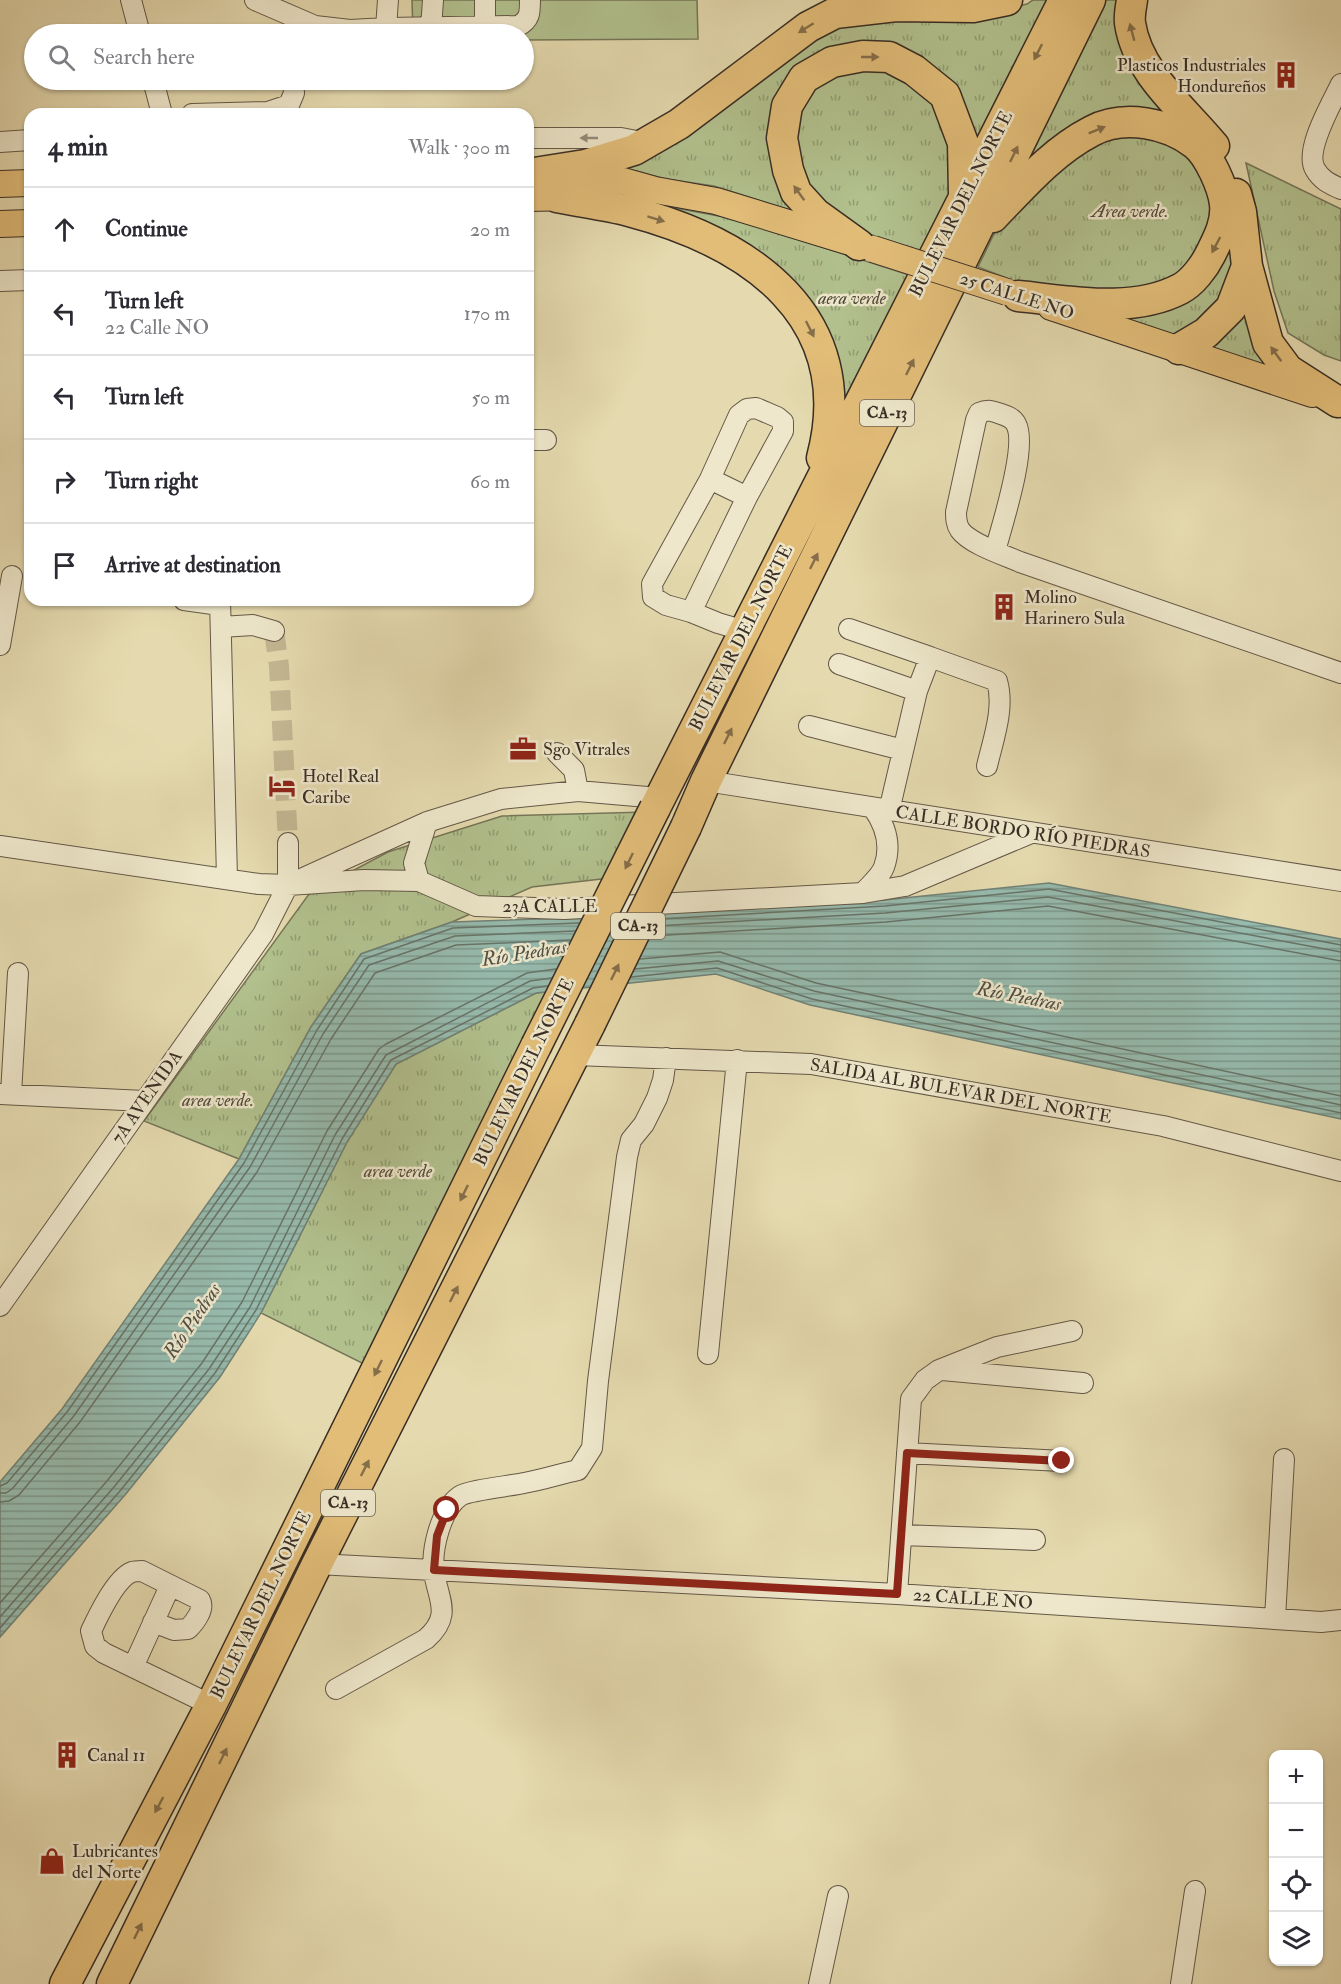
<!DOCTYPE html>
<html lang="en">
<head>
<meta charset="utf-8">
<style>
	body { margin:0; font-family:"IM FELL Double Pica",serif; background:#f2f2f3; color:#2b2b33 }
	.controls { position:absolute; right:18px; bottom:18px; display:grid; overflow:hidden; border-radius:12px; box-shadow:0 2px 4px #0004 }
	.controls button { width:54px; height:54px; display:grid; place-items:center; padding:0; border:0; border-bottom:2px solid #e1e1e2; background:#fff; color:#2b2b33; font:30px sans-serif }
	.stop { position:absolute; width:18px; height:18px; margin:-14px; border:4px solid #8f2418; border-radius:50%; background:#fff }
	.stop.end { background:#8f2418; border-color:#fff; box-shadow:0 2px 6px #0008 }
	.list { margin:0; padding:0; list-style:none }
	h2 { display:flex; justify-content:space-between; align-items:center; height:78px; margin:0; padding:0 24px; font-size:26px }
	h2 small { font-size:20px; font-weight:400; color:#7c7c81 }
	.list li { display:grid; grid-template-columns:39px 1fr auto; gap:18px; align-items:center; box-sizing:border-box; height:84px; padding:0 24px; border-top:2px solid #e1e1e2 }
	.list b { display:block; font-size:22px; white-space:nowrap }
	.list p { margin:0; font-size:20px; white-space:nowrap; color:#7c7c81 }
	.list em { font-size:20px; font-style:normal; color:#7c7c81 }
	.icon { flex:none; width:33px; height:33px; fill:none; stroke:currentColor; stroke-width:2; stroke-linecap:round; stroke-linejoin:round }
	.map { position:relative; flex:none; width:1341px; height:1984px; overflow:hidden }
	.search { position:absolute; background:#fff; box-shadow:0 2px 4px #0004; left:24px; top:24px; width:510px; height:66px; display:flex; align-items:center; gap:15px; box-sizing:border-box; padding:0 21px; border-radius:33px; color:#7c7c81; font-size:22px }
	.panel { position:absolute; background:#fff; box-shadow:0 2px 4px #0004; left:24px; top:108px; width:510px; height:498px; border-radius:18px }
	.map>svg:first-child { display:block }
</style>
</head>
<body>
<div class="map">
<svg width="1341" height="1984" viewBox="0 0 1341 1984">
	<defs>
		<pattern id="park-tufts" width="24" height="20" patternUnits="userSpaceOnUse" patternTransform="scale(1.5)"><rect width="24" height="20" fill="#b1c08d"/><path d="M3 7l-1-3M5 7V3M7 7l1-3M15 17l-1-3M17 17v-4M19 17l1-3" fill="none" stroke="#919c73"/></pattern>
		<pattern id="water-rules" width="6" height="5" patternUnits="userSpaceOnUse" patternTransform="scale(1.5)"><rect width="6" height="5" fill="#96baad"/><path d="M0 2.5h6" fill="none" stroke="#7b988d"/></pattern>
	</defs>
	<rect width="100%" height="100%" fill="#e5daaf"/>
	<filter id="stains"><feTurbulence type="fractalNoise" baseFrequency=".00333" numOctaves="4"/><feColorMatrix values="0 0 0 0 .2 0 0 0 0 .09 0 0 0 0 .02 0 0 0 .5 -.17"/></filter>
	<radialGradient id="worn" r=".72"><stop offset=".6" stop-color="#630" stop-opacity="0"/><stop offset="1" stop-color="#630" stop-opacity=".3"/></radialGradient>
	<path fill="#b1c08d" stroke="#757658" stroke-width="1.5" d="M412 0H697L698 39 524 40V34H413Z"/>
	<path fill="url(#park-tufts)" stroke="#757658" stroke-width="1.5" d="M1033 0H1050L972 154 971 143 886 48 778 107 806 215 714 186 666 179 617 166 845 19 976 16 1027 4Z
		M1106 0H1124L1190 127 1119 114 1018 182Z
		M882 66 936 101 952 136 955 188 921 251 848 227 803 187 794 111 809 85 836 71Z
		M1161 133 1209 176 1216 216 1178 280 1139 293 1038 290 978 267 994 234 1043 180 1099 136Z
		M1246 163 1341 209V361L1324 355 1288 333 1274 291Z
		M644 205 675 208 735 219 909 275 838 411 818 318Z
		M1229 236 1238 263 1224 303 1182 339 1100 311 1146 309Z
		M1246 290 1277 370 1202 344Z
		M646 812 610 878 532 887 452 922 361 954 311 1027 239 1159 144 1121 309 894 388 852 502 816Z
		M556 991 366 1365 261 1313 347 1142 396 1064 536 993Z"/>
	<path fill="url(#water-rules)" stroke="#718276" stroke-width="1.5" d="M1049 883 1341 939V1119L810 1005 716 974 536 993 396 1064 347 1142 261 1313 220 1377 125 1495 0 1637V1482L62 1409 239 1159 311 1027 361 954 452 922 567 918 884 900Z"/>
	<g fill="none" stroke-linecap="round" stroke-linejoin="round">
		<path stroke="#687468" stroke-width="1.5" d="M660 919 885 906 1049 889 1341 945
			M656 926 885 913 1048 897 1341 952
			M651 936 886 922 1048 906 1341 961
			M640 959 720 952 816 983 1341 1096
			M635 969 718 961 814 991 1341 1105
			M631 977 717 968 812 999 1341 1113
			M0 1486 7 1483 67 1412 244 1163 317 1030 364 959 453 928 579 923
			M0 1493H6L12 1489 73 1417 250 1167 323 1034 369 965 455 936 575 931
			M0 1502 9 1501 19 1495 80 1422 257 1172 331 1039 375 973 456 945 570 940
			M0 1603 107 1481 202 1363 242 1302 327 1131 379 1049 386 1044 527 973 556 969
			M0 1617 114 1487 209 1369 250 1307 335 1135 386 1055 530 981 552 978
			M0 1628 120 1491 215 1373 256 1310 342 1139 391 1060 533 988 548 986"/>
		<path stroke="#c3b793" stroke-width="20" stroke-dasharray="20 10" stroke-linecap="butt" d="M274 631 279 666 288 843"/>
		<defs>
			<path id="minor" d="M131 0 140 34
				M255 0 315 26 350 30 386 28 388 0
				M485 0V26
				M386 28 518 26C530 20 530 13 530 0
				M431 28 433 0
				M153 80 162 114
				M1341 84C1332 103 1304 150 1315 169 1321 180 1330 184 1341 189
				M192 114 268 112 289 105 294 93 293 80
				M528 138H621L647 143
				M0 142 30 140
				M0 281 30 280
				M756 408 777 417 783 422V431L747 497 691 612 666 605 653 597 652 584 710 479 739 415 747 409Z
				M528 440H546
				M710 479 747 497
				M995 551C1002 525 1028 446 1016 424 1013 418 1007 416 1001 414 993 411 988 409 979 413L976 420 956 512C956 518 956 524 960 530 970 544 1004 555 1020 562L1341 673
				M184 600 220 605
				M220 600 227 878
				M691 612 718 623 745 631
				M221 627 253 625 274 631
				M849 629 930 657 917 691 889 811
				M0 645 12 576
				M930 657 997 681C1005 708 993 740 987 766
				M839 664 917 691
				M809 726 903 750
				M557 753 574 770 578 791
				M706 781 1341 881
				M0 846 259 884 288 885 364 880 419 881 476 906 564 909 863 893C869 886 881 876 884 867 892 845 886 826 873 808
				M301 879 427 822 501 799 578 791 659 798
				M419 881 414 863 427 822
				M863 893 905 886 1031 833
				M575 1055 811 1064 1163 1126 1341 1171
				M0 1094 144 1101
				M11 1094 18 973
				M0 1306 263 934 288 885V843
				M708 1354 737 1060
				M942 1370 1083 1383
				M907 1453 1062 1461
				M902 1535 1035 1540
				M317 1564 897 1594 1321 1622 1341 1620
				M897 1594 911 1399 925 1380 939 1370 997 1347 1072 1331
				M1275 1619 1284 1459
				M153 1622 174 1630 188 1629C195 1622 205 1609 200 1600L142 1571C138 1571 135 1571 132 1572 116 1578 98 1616 91 1631L95 1646 104 1653 211 1705
				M133 1667 170 1586
				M336 1689 426 1639C453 1615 438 1600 434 1572 431 1549 441 1509 460 1496 469 1490 511 1486 524 1483 542 1480 560 1474 578 1470L592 1448 598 1381 627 1157 631 1140 644 1124 657 1098 663 1080 666 1058
				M819 1984 838 1896
				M1181 1984 1195 1891"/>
			<path id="major" d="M556 177 623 181 655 190 716 201 847 241
				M0 184 30 183
				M528 198 577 197
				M0 224 30 223
				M1051 307 1312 394"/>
			<path id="highway" d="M1132 0C1131 7 1129 16 1130 23 1137 73 1184 109 1214 146
				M528 174 585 165 634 150 679 124 808 27 835 13 896 6 973 7 1007 0
				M1236 194 1241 212 1247 266 1268 343 1288 370 1338 402
				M557 197C581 202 606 205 629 211 751 243 859 317 822 458
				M993 217C1023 186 1053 151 1092 131 1124 114 1168 123 1195 144 1209 155 1223 187 1225 204 1227 223 1218 239 1210 255 1204 267 1192 283 1180 289 1132 314 1070 301 1018 296
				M859 245 816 214 796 192 788 170 782 138 787 106 804 78 832 62 863 56 889 57 914 70 945 95 963 143 964 195
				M1179 349 1206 333 1231 308 1247 266
				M655 808 1064 0
				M686 827 706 781 1090 0
				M65 1984 211 1705 536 1046
				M112 1984 317 1564 590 1024"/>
		</defs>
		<use href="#minor" stroke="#645847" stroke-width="22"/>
		<use href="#major" stroke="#392d24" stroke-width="28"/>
		<use href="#highway" stroke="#392d24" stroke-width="33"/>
		<use href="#minor" stroke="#eee7cb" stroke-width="20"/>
		<use href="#major" stroke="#e2bd78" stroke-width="26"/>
		<use href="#highway" stroke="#e2bd78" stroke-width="30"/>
		<defs>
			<path id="major-bridge" d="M873 249 1007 292"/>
			<path id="highway-bridge" d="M590 1024 686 827
				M536 1046 655 808"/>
		</defs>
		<use href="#major-bridge" stroke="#392d24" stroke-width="28" stroke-linecap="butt"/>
		<use href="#highway-bridge" stroke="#392d24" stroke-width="33" stroke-linecap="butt"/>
		<use href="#major-bridge" stroke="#e2bd78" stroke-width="26"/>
		<use href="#highway-bridge" stroke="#e2bd78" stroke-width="30"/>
	</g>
	<defs><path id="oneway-solid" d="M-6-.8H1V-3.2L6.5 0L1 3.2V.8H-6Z" transform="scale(1.5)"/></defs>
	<g fill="#856e4a">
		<use href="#oneway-solid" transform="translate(806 28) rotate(148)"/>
		<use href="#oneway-solid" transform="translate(1132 32) rotate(-105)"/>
		<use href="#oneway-solid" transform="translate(1038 52) rotate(117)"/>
		<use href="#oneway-solid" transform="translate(870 57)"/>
		<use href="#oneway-solid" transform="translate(1097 130) rotate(-22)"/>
		<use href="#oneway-solid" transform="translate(1014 154) rotate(-64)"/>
		<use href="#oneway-solid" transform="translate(799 193) rotate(-126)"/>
		<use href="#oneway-solid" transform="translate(656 219) rotate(17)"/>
		<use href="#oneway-solid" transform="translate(1216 245) rotate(118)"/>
		<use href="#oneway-solid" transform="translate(810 329) rotate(63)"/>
		<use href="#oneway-solid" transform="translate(1276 354) rotate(-126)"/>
		<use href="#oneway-solid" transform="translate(910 367) rotate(-64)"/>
		<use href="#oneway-solid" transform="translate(814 561) rotate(-64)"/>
		<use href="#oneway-solid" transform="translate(728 736) rotate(-64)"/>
		<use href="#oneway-solid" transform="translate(629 861) rotate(116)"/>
		<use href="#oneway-solid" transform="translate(615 972) rotate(-64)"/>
		<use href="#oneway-solid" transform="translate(464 1193) rotate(116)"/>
		<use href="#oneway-solid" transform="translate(454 1294) rotate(-63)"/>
		<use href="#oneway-solid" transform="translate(378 1368) rotate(116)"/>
		<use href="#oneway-solid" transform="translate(365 1468) rotate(-63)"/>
		<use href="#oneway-solid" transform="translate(223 1756) rotate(-64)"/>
		<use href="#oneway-solid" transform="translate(159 1805) rotate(118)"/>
		<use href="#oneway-solid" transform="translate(138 1931) rotate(-64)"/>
	</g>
	<use fill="#948a78" href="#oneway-solid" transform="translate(589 138) rotate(180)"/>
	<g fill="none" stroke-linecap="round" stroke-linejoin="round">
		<path stroke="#8f2418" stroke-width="8" d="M447 1510 437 1536 434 1570 897 1594 907 1453 1062 1461"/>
	</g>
	<defs>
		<symbol id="building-bare" viewBox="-9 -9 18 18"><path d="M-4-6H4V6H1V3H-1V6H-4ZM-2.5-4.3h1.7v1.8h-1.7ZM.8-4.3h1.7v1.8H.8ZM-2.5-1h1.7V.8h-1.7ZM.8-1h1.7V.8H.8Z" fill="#8f2418" stroke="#eee7cb" stroke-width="2.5" paint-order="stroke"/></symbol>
		<symbol id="office-bare" viewBox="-9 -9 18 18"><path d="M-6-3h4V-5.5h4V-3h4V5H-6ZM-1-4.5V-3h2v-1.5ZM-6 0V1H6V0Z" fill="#8f2418" stroke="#eee7cb" stroke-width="2.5" paint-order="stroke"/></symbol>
		<symbol id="hotel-bare" viewBox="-9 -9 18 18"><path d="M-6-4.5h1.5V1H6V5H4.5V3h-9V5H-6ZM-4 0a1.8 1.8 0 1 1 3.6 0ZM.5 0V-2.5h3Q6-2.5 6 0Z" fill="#8f2418" stroke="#eee7cb" stroke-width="2.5" paint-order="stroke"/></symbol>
		<symbol id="shop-bare" viewBox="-9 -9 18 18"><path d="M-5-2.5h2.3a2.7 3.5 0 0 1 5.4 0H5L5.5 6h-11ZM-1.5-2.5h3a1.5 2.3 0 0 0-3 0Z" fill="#8f2418" stroke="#eee7cb" stroke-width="2.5" paint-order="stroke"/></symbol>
	</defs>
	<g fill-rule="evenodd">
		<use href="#building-bare" x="1267" y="56" width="38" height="38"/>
		<use href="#building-bare" x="985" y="588" width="38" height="38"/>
		<use href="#office-bare" x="504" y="730" width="38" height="38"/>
		<use href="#hotel-bare" x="263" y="767" width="38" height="38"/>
		<use href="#building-bare" x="48" y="1736" width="38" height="38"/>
		<use href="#shop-bare" x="33" y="1842" width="38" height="38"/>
	</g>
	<g text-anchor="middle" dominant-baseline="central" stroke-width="5" stroke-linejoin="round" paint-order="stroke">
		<g fill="#eee7cb" stroke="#6f6556" stroke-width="1.5">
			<rect x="860" y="400" width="54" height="26" rx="4.5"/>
			<rect x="611" y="913" width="54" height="26" rx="4.5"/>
			<rect x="321" y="1490" width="54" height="26" rx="4.5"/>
		</g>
		<g font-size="16" font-weight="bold" fill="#392d24">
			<text x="887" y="413">CA-13</text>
			<text x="638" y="926">CA-13</text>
			<text x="348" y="1503">CA-13</text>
		</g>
		<g font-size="18" fill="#392d24" stroke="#eee7cb" text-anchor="start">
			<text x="1266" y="65" text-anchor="end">Plasticos Industriales<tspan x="1266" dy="21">Hondureños</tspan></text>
			<text x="1024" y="597">Molino<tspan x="1024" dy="21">Harinero Sula</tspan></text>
			<text x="543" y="749">Sgo Vitrales</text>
			<text x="302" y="776">Hotel Real<tspan x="302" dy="21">Caribe</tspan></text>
			<text x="87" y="1755">Canal 11</text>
			<text x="72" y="1851">Lubricantes<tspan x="72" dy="21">del Norte</tspan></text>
		</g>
		<g font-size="18" fill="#392d24" stroke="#eee7cb">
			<text transform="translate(961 204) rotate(-63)">BULEVAR DEL NORTE</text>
			<text transform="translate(1017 296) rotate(18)">25 CALLE NO</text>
			<text transform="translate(741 638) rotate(-63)">BULEVAR DEL NORTE</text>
			<text transform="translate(1023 832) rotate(9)">CALLE BORDO RÍO PIEDRAS</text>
			<text x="550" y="906">23A CALLE</text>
			<text transform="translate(524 1072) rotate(-64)">BULEVAR DEL NORTE</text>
			<text transform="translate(961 1091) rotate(10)">SALIDA AL BULEVAR DEL NORTE</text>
			<text transform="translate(147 1097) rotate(-55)">7A AVENIDA</text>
			<text transform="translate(973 1599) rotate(4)">22 CALLE NO</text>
			<text transform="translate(261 1605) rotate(-64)">BULEVAR DEL NORTE</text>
		</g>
		<g font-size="18" font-style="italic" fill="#514a39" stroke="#eee7cb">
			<text x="1130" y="211">Area verde.</text>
			<text x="852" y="298">aera verde</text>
			<text x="218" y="1100">area verde.</text>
			<text x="398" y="1171">area verde</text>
		</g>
		<g font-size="20" font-style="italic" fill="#505046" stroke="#eee7cb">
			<text transform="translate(524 953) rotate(-9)">Río Piedras</text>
			<text transform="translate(1019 996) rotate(11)">Río Piedras</text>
			<text transform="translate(192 1321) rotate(-56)">Río Piedras</text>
		</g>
	</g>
	<rect width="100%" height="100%" filter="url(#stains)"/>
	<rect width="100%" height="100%" fill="url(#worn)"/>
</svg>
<div class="controls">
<button>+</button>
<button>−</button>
<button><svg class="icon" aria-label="locate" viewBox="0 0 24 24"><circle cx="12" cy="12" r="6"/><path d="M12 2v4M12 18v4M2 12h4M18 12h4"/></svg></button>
<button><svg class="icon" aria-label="layers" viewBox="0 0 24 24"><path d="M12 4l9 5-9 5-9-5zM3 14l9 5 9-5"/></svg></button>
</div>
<div class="stop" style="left:447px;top:1510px"></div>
<div class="stop end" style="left:1062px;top:1461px"></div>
<div class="search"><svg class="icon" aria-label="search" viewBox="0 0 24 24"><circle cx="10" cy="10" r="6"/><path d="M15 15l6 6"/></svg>Search here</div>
<section class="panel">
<h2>4 min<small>Walk · 300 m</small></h2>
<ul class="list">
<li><svg class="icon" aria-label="ahead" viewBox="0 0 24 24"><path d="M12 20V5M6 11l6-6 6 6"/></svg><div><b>Continue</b></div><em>20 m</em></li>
<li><svg class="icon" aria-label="left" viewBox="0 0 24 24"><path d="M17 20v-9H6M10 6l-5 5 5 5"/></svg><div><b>Turn left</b><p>22 Calle NO</p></div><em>170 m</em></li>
<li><svg class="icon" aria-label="left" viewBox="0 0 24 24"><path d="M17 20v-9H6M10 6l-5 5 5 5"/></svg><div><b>Turn left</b></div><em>50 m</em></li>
<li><svg class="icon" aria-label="right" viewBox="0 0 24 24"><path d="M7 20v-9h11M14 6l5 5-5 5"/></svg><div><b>Turn right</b></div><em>60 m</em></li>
<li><svg class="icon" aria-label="arrive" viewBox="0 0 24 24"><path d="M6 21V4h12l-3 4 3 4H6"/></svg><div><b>Arrive at destination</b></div></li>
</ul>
</section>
</div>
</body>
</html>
